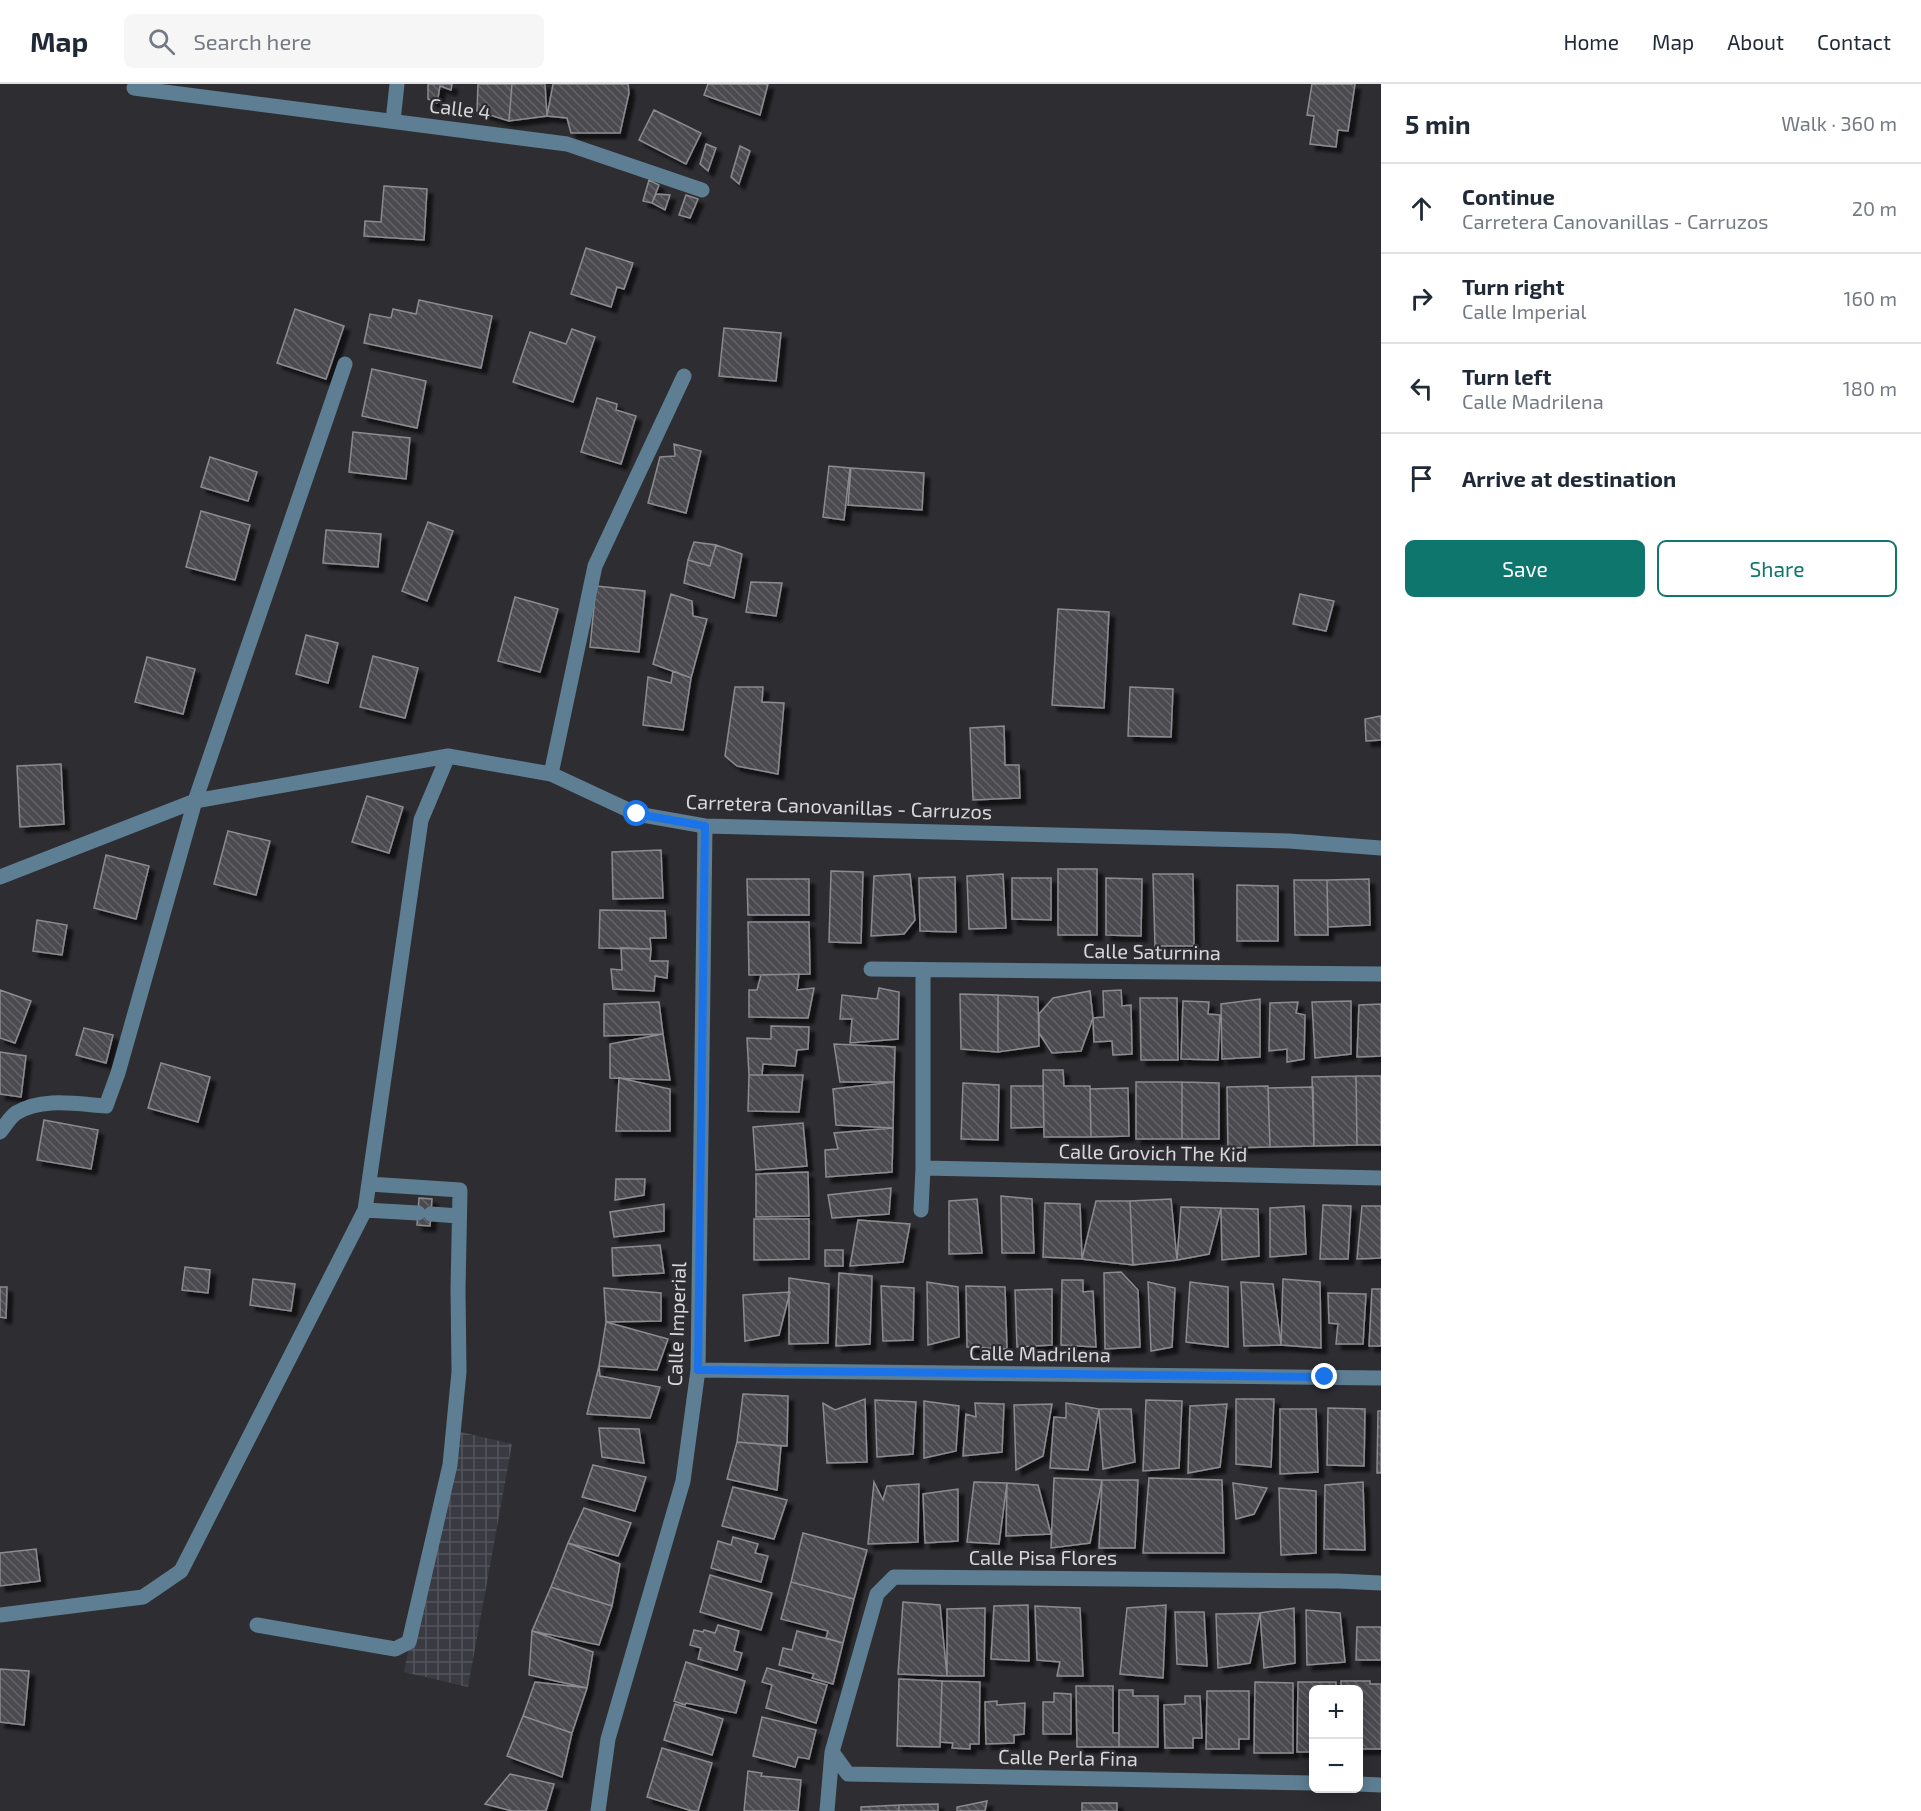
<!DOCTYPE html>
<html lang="en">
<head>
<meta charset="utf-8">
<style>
	body { margin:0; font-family:"Exo 2",sans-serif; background:#f6f6f7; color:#1f2937 }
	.controls { position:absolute; right:18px; bottom:18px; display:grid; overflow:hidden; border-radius:9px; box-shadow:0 3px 15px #0003 }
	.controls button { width:54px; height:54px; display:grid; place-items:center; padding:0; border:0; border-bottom:2px solid #e0e1e3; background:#fff; color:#1f2937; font:30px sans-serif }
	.stop { position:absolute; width:18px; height:18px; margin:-14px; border:4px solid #1a73e8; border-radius:50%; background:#fff }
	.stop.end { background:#1a73e8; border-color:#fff; box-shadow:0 2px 6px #0008 }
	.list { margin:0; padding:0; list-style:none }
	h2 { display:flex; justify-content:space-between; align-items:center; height:78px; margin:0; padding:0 24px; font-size:26px }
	h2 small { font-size:20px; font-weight:400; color:#747a83 }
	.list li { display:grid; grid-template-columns:39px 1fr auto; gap:18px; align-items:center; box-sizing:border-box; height:90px; padding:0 24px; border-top:2px solid #e0e1e3 }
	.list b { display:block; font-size:22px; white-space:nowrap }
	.list p { margin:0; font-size:20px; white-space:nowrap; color:#747a83 }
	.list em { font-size:20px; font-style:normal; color:#747a83 }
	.actions { display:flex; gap:12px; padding:18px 24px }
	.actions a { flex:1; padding:14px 0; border:2px solid #0f766e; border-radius:9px; text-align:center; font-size:21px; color:#0f766e }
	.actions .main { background:#0f766e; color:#fff }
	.icon { flex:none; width:33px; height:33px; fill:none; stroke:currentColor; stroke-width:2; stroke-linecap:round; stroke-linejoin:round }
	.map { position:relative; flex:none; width:1381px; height:1727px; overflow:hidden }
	header { display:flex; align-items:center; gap:36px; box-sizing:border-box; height:84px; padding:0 30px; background:#fff; border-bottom:2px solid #e0e1e3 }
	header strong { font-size:28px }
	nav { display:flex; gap:33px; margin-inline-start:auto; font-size:21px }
	.search { width:420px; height:54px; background:#f6f6f7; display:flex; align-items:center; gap:15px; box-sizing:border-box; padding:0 21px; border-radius:9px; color:#747a83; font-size:22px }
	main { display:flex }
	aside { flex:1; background:#fff }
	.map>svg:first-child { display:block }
</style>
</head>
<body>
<header>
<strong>Map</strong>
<div class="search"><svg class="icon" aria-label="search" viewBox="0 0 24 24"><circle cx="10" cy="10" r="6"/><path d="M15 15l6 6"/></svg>Search here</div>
<nav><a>Home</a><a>Map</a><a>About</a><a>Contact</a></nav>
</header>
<main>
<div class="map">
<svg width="1381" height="1727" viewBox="0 0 1381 1727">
	<defs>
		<pattern id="industrial-grid" width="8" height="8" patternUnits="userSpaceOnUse" patternTransform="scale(1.5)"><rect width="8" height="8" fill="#393a42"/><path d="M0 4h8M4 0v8" fill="none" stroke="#55565d"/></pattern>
		<pattern id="building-back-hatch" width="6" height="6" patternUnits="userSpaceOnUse" patternTransform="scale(1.5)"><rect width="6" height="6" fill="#4b4b50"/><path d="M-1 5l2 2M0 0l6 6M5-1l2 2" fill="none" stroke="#646469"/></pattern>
		<filter id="shadow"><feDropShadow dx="5.5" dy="5.5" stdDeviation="1.5" flood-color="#0009"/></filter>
	</defs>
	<rect width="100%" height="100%" fill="#2e2e32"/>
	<path fill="url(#industrial-grid)" d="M452 1346 512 1360 468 1603 404 1588Z"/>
	<path fill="url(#building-back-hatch)" stroke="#8b8b90" stroke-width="1.5" filter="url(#shadow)" d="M428 0H452L451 6 440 2 437 19 428 15Z
		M478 0H512L509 37 477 27Z
		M512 0H545L547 32 509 37Z
		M553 0H628L629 9 620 49H571L567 34 547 32Z
		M708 0H768L760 31 704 11Z
		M1312 0H1355L1348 47 1338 46 1336 63 1310 60 1314 32 1307 31Z
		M654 26 701 49 686 80 639 56Z
		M706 60 716 64 708 87 700 80Z
		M740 62 750 67 739 100 731 93Z
		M649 96 659 101 652 119 643 117Z
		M384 102 427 105 424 156 364 152 365 137 381 138Z
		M656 110 670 111 665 126 652 119Z
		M686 111 698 115 690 134 679 131Z
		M586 164 633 179 624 205 617 203 611 223 571 210Z
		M419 216 492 232 481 284 364 259 370 230 391 234 393 225 416 230Z
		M295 225 344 242 326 295 277 279Z
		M724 244 781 249 776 297 719 292Z
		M572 245 595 253 573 318 513 298 530 248 566 260Z
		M372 285 426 297 417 344 362 332Z
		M597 314 617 320 616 326 636 332 621 380 581 368Z
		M353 348 410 354 406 395 349 388Z
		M674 360 701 367 686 429 648 419 660 373 675 372Z
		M210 373 257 388 248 417 201 403Z
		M829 382 850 384 844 436 823 433Z
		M851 384 924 389 922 426 848 421Z
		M201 427 250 441 235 496 186 483Z
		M428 438 453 447 427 517 402 507Z
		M326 446 381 450 378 483 323 479Z
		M694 458 716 461 710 482 688 476Z
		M716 461 742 470 734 514 684 499 688 476 710 482Z
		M751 498 782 499 776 532 746 528Z
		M596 502 645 507 639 568 590 563Z
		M671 510 692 517 693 532 707 535 691 594 653 580Z
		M1300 510 1334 517 1326 547 1293 540Z
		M515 513 558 525 540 588 498 577Z
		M1058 525 1109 528 1104 624 1052 621Z
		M306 551 338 559 328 599 296 590Z
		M373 572 418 584 405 634 360 623Z
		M147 573 195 585 183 630 135 618Z
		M673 587 691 594 683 646 643 641 648 593 671 599Z
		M735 603H763L762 618 784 619 778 690 737 682 725 672Z
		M1130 603 1173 605 1171 653 1128 652Z
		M1381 632V656L1366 657 1365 635Z
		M1004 642 1005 681H1019L1020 714 973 716 970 644Z
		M61 680 64 740 20 743 17 682Z
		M367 712 403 723 389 769 352 758Z
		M228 747 270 757 256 811 214 800Z
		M661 766 663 814 613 815 612 768Z
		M106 771 149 782 136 835 94 824Z
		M1058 785H1097V851H1058Z
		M831 787 863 788 861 859 829 858Z
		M910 790 915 836 904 850 871 852 874 792Z
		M1003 790 1006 844 969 845 967 792Z
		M1153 790H1193L1194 862H1155Z
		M955 793 956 848 920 847 919 794Z
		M1012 794H1051V836L1012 835Z
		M1106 794 1142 795 1141 852 1106 851Z
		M747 795H809V831H748Z
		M1369 795 1370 841 1328 843 1327 796Z
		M1294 796H1327L1328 851H1295Z
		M1237 801 1278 802V857H1237Z
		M600 826 665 827 666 854H650L651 865 599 864Z
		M37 836 67 841 62 871 33 867Z
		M748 838H809L810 890 749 891Z
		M621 864 651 865 650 877H668L667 894 655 892 654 907 613 905 611 885 622 886Z
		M799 890 797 906 814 904 808 934 749 933V906H757L761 891Z
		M879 904 899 908 898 955 850 959 852 935H840L842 911 877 915Z
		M0 906 31 917 15 959 0 954Z
		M1121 906 1122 922 1131 921 1132 970 1113 971 1112 957 1094 958 1093 934 1104 933 1103 907Z
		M1090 907 1093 934 1081 967 1052 969 1039 949V930L1053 914Z
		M960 910 998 911V968L961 965Z
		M998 911 1038 913 1039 962 998 968Z
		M1140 914H1177L1178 976H1141Z
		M1260 915V973L1222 975 1221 920Z
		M1183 917 1209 918 1208 930 1220 931 1218 976 1181 975Z
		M1351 917V970L1315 974 1312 918Z
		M659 918 663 950 604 952V920Z
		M1298 918 1296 929 1305 931 1304 975 1287 978V965L1269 967 1270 919Z
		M1381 920V972L1357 973 1359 921Z
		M771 942 809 943 808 965 797 966 795 982 763 980 762 991H749L747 954 771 955Z
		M84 944 113 951 106 979 76 971Z
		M663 950 670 996 610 994V960Z
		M834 960 895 963 894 998H840Z
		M0 968 26 972 21 1013 0 1010Z
		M161 979 210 993 198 1038 148 1024Z
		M1043 986H1063L1064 1002H1090L1091 1053H1044Z
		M749 991H803L799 1028 748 1027Z
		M1356 992H1381V1061H1357Z
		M1356 992 1357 1061 1314 1062 1312 993Z
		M619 994 670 1005V1047H616Z
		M894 998 893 1044 836 1041 833 1005Z
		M1136 998H1182V1055H1136Z
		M1182 998 1219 999V1055H1182Z
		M963 999 999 1001 998 1056 961 1055Z
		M1011 1002H1043L1044 1043 1011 1044Z
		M1268 1002 1270 1063 1228 1064 1227 1003Z
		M1313 1003 1314 1062 1270 1063 1268 1004Z
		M1128 1004 1129 1052 1091 1053 1090 1005Z
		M44 1036 98 1046 91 1085 37 1076Z
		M803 1039 807 1082 756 1086 753 1043Z
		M893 1044 892 1088 826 1093 825 1066 838 1065 834 1049Z
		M808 1088 809 1132 756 1133V1090Z
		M616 1095H645L644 1111 615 1116Z
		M891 1104 889 1130 832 1134 828 1111Z
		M1001 1112 1032 1115 1034 1169H1002Z
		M419 1114 432 1115 430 1142 417 1141Z
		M977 1115 982 1169 949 1170V1117Z
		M1171 1115 1177 1176 1133 1181 1130 1117Z
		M1096 1117H1130L1133 1181 1082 1175Z
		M1045 1119 1080 1120 1082 1175 1043 1173Z
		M664 1120V1147L614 1153 610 1128Z
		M1323 1121 1351 1122 1348 1175H1320Z
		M1304 1122 1306 1170 1270 1173V1124Z
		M1362 1122H1381V1174L1357 1175Z
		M1181 1123 1221 1124 1209 1170 1177 1176Z
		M1221 1124 1258 1125 1259 1172 1222 1176Z
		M754 1135H809V1175L754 1176Z
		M858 1136 910 1140 903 1178 850 1182Z
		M660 1161 664 1189 613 1192 612 1164Z
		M825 1166H843V1182H825Z
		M185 1183 210 1186 208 1209 182 1206Z
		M1121 1188 1138 1206 1140 1263 1105 1265 1104 1189Z
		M839 1189 872 1192 870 1260 836 1262Z
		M789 1194 829 1200 828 1259 789 1260Z
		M253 1195 295 1200 291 1227 250 1221Z
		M1283 1195 1320 1198 1321 1264 1281 1261Z
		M1062 1196H1083V1208L1093 1207 1096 1263 1061 1261Z
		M927 1198 958 1203 959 1253 928 1261Z
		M1148 1198 1175 1204 1172 1263 1151 1267Z
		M1190 1198 1228 1203V1263L1186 1258Z
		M1241 1198 1273 1200 1281 1261 1244 1262Z
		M881 1202 914 1204 913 1256 883 1257Z
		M966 1202 1005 1203 1007 1265 967 1263Z
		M0 1203H7L6 1234 0 1233Z
		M604 1204 661 1209V1237L606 1238Z
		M1052 1205V1261L1017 1263 1015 1206Z
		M1372 1205H1381V1262H1369Z
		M790 1208 779 1251 745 1257 743 1211Z
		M1328 1209 1366 1210 1363 1260H1336L1338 1240 1329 1239Z
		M606 1238 668 1255 657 1286 599 1282Z
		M599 1282 600 1292 660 1303 650 1334 587 1330Z
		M743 1310 788 1312 787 1362 737 1358Z
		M865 1315 867 1378 827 1379 823 1319 835 1326Z
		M1236 1315H1274L1271 1383 1236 1380Z
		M875 1316 916 1318 913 1370 877 1373Z
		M1146 1316 1182 1317 1179 1384 1143 1387Z
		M924 1317 959 1322 956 1367 924 1374Z
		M975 1319 1004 1320 1002 1368 963 1372 966 1330 976 1333Z
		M1066 1319 1099 1325 1088 1386 1050 1384 1054 1333 1066 1334Z
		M1052 1320 1043 1372 1016 1386 1014 1321Z
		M1227 1320 1220 1383 1188 1389 1190 1322Z
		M1328 1324 1365 1325 1364 1382 1327 1381Z
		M1099 1325H1131L1135 1378 1103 1385Z
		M1280 1325H1316L1318 1388 1280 1390Z
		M1378 1327H1381V1389H1377Z
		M599 1344 639 1345 644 1379 602 1373Z
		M737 1358 781 1362 777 1406 727 1395Z
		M593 1381 646 1393 635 1427 582 1413Z
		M1054 1394 1102 1396 1090 1459 1051 1464Z
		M1149 1394 1222 1396 1224 1469H1143Z
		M1102 1396H1138L1135 1464H1099Z
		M874 1398 883 1416 887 1402 919 1400 918 1458 868 1460Z
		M974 1398 1007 1399 999 1460 967 1458Z
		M1363 1398 1365 1466 1324 1465 1325 1401Z
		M1007 1399 1038 1401 1051 1450 1006 1452Z
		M1233 1399 1267 1404 1254 1430 1236 1435Z
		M733 1403 787 1416 774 1455 722 1442Z
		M1279 1404 1316 1407V1469L1281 1471Z
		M958 1405V1457L925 1459 923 1410Z
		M584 1424 631 1439 618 1472 568 1459Z
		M803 1449 867 1466 854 1515 791 1498Z
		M733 1453 758 1460 755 1469 768 1472 761 1498 711 1484 718 1457 731 1461Z
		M568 1459 620 1480 612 1522 551 1503Z
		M36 1465 40 1497 0 1502V1469Z
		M710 1491 772 1509 761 1546 700 1528Z
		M791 1498 854 1515 843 1559 826 1554 828 1547 781 1535Z
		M551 1503 612 1522 599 1561 532 1547Z
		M903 1518 940 1521 947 1592 898 1590Z
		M1028 1521 1029 1577 991 1575 994 1522Z
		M1166 1521 1163 1594 1120 1590 1127 1524Z
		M1035 1522 1080 1524 1083 1592H1057L1060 1578 1037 1576Z
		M985 1524 984 1592H947V1525Z
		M1294 1524 1295 1579 1264 1584 1260 1529Z
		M1306 1526 1340 1529 1345 1578 1307 1581Z
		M1175 1528H1204L1207 1582 1177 1580Z
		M1260 1529 1250 1579 1218 1584 1216 1530Z
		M718 1541 739 1547 734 1567 742 1569 737 1586 698 1575 701 1564 690 1561 694 1546 703 1548 704 1546 715 1549Z
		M1357 1543H1381V1576H1356Z
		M532 1547 593 1568 587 1604 529 1591Z
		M797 1547 843 1559 833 1600 812 1594 814 1590 779 1581 783 1564 792 1566Z
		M686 1578 745 1597 736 1629 686 1619 685 1621 674 1617Z
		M767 1584 827 1601 816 1639 766 1624 772 1601 762 1598Z
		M0 1585 29 1587 24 1641 0 1638Z
		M899 1595 942 1597 940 1663 897 1662Z
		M942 1597 980 1598 979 1660H970V1665L952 1664 953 1659 940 1658Z
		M1341 1597H1370V1600H1381V1665H1358V1606H1341Z
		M535 1598 587 1604 572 1649 523 1632Z
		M1255 1598 1293 1599V1669H1254Z
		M1298 1598H1336V1606H1314V1668H1297Z
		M1076 1602H1113V1649H1119V1663H1077Z
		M1119 1606H1133V1612H1158V1663H1119Z
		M1207 1607H1249V1655H1239V1665H1206Z
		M1054 1609 1071 1610V1650H1043V1618H1054Z
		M1185 1612H1200L1202 1654H1193V1664H1165L1164 1621 1185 1620Z
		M997 1617V1621L1025 1619 1024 1650 1014 1651V1659L986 1660 985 1618Z
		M675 1620 723 1635 712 1671 664 1656Z
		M523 1632 572 1649 562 1693 507 1672Z
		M762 1633 816 1646 809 1675 798 1673 795 1683 753 1672Z
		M662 1664 712 1679 698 1727H692L647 1713Z
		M748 1687 762 1689 761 1692 801 1696 798 1727H744Z
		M510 1690 554 1700 546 1727H512L485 1720Z
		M987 1717 985 1727H957V1723Z
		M1082 1719H1117V1727H1082Z
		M938 1720V1727H899V1721Z
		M899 1721V1727H861V1723Z"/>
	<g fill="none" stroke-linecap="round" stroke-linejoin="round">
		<path stroke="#5e7e94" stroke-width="15" d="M134 4 567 60 702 106
			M393 37 397 0
			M551 690 595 482 684 292
			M0 793 195 717 448 672 551 690 637 730 705 742 1289 757 1381 764
			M871 885 1381 890
			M0 1048C5 1042 10 1033 16 1029 42 1013 77 1020 106 1022L118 989 195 717 345 280
			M923 1084 1381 1094
			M365 1126 418 1129
			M921 1126 923 1084V886
			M431 1130 459 1132
			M698 1286 1381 1294
			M0 1531 143 1513 181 1487 365 1126 421 736 448 672
			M257 1541 395 1565 409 1558 450 1381 459 1288 458 1206 460 1106 369 1100
			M832 1668 848 1690 1314 1699
			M1358 1700 1381 1701
			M598 1727 608 1655 683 1397 698 1286 705 742
			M827 1727 832 1668 877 1510 894 1493 1338 1497 1381 1499"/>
	</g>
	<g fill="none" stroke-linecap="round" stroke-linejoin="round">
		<path stroke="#1a73e8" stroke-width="8" d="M637 730 705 742 698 1286 1325 1293"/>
	</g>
	<g text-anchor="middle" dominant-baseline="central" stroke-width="4.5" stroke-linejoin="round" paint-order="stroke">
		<g font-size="20" fill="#d8d8db" stroke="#2e2e32">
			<text transform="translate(460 24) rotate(7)">Calle 4</text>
			<text transform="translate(839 722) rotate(2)">Carretera Canovanillas - Carruzos</text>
			<text transform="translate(1152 867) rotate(1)">Calle Saturnina</text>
			<text transform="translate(1153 1068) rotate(1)">Calle Grovich The Kid</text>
			<text transform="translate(676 1240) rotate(-88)">Calle Imperial</text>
			<text transform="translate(1040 1269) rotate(1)">Calle Madrilena</text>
			<text x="1043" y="1473">Calle Pisa Flores</text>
			<text transform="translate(1068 1673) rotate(1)">Calle Perla Fina</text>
		</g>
	</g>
</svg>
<div class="controls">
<button>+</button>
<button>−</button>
</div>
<div class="stop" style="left:637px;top:730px"></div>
<div class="stop end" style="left:1325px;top:1293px"></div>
</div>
<aside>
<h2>5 min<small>Walk · 360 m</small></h2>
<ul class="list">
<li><svg class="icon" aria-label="ahead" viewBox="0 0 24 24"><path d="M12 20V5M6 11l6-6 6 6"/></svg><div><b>Continue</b><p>Carretera Canovanillas - Carruzos</p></div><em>20 m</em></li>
<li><svg class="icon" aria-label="right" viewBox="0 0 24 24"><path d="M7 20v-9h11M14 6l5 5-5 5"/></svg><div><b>Turn right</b><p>Calle Imperial</p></div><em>160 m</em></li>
<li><svg class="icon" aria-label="left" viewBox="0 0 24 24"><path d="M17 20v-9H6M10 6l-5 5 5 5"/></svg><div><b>Turn left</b><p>Calle Madrilena</p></div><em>180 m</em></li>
<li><svg class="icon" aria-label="arrive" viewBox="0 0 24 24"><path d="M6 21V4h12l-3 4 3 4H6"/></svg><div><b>Arrive at destination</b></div></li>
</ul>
<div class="actions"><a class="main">Save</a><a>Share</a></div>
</aside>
</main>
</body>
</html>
